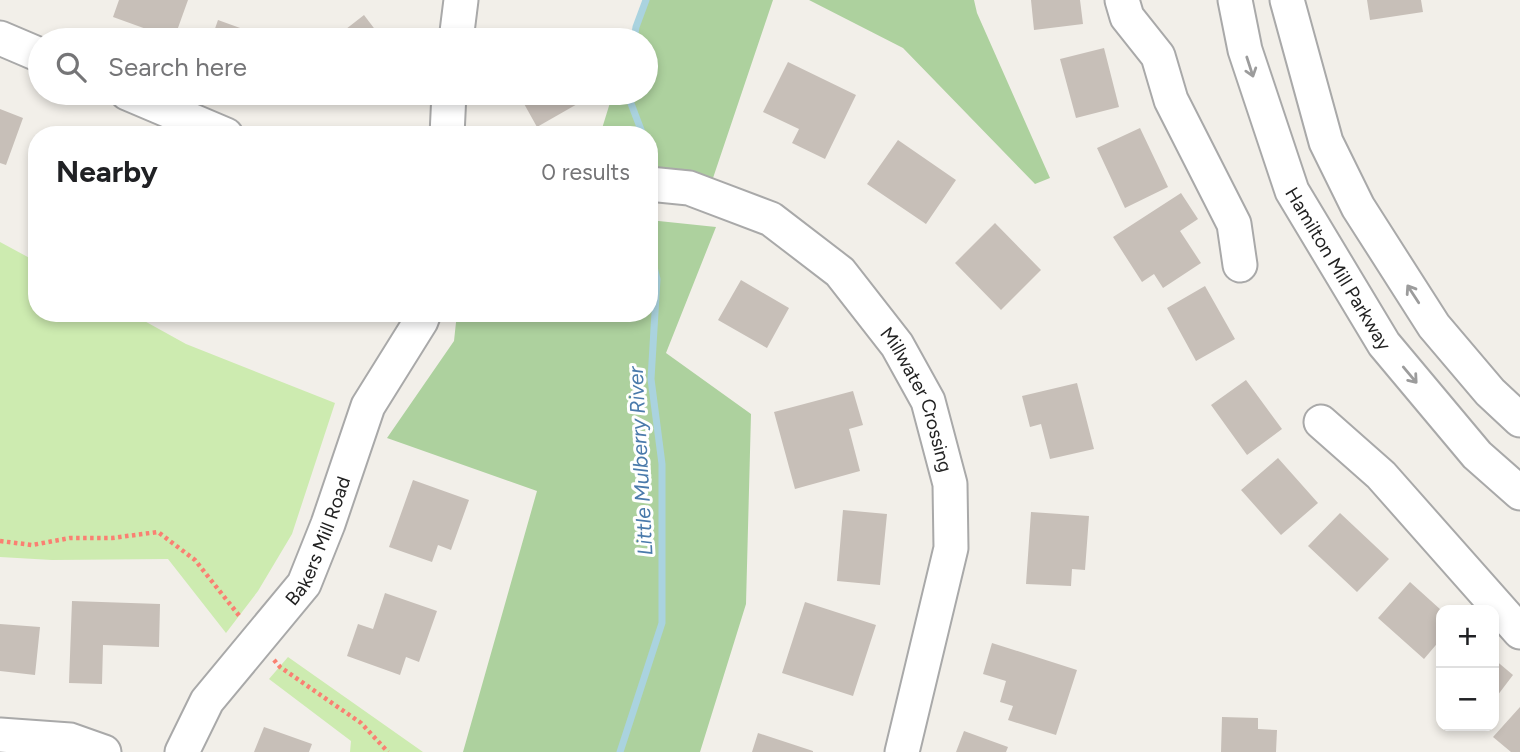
<!DOCTYPE html>
<html lang="en">
<head>
<meta charset="utf-8">
<style>
	body { margin:0; font-family:Figtree,sans-serif; background:#f6f6f6; color:#202124 }
	.controls { position:absolute; right:21px; bottom:21px; display:grid; overflow:hidden; border-radius:14px; box-shadow:0 4px 10px #0003 }
	.controls button { width:63px; height:63px; display:grid; place-items:center; padding:0; border:0; border-bottom:2px solid #e0e0e0; background:#fff; color:#202124; font:35px sans-serif }
	.list { margin:0; padding:0; list-style:none }
	h2 { display:flex; justify-content:space-between; align-items:center; height:91px; margin:0; padding:0 28px; font-size:30px }
	h2 small { font-size:23px; font-weight:400; color:#757577 }
	.icon { flex:none; width:38px; height:38px; fill:none; stroke:currentColor; stroke-width:2; stroke-linecap:round; stroke-linejoin:round }
	.map { position:relative; flex:none; width:1520px; height:752px; overflow:hidden }
	.search { position:absolute; background:#fff; box-shadow:0 4px 10px #0003; left:28px; top:28px; width:630px; height:77px; display:flex; align-items:center; gap:18px; box-sizing:border-box; padding:0 24px; border-radius:38px; color:#757577; font-size:26px }
	.panel { position:absolute; background:#fff; box-shadow:0 4px 10px #0003; left:28px; top:126px; width:630px; height:196px; border-radius:28px }
	.map>svg:first-child { display:block }
</style>
</head>
<body>
<div class="map">
<svg width="1520" height="752" viewBox="0 0 1520 752">
	<rect width="100%" height="100%" fill="#f2efe9"/>
	<path fill="#cdebb0" d="M0 242 37 262V313H130L186 344 335 403 292 534 258 591 226 633 168 559 52 560 0 557Z
		M288 657 423 752H350L351 741 269 679Z"/>
	<path fill="#add19e" d="M643 0H773L713 178 649 170V135H600L613 93H646V40H630Z
		M809 0H974L977 13 1050 178 1035 184 903 48Z
		M649 220 716 227 666 353 751 414 746 604 700 752H463L537 491 387 438 454 341 457 313H649Z"/>
	<g fill="none" stroke-linecap="round" stroke-linejoin="round">
		<path stroke="#aad3df" stroke-width="7" d="M634 40 636 27 646 0
			M627 93 643 135
			M620 752 662 623V464L651 379 657 279 649 246"/>
	</g>
	<path fill="#c7bfb8" d="M119 0H188L174 39 113 17Z
		M1031 0H1080L1083 24 1034 30Z
		M1367 0H1421L1423 12 1370 20Z
		M364 15 383 40H332Z
		M218 20 273 40H211Z
		M1104 48 1119 107 1076 118 1060 59Z
		M788 62 856 95 825 159 792 143 799 129 763 112Z
		M518 93H573L579 103 537 127Z
		M0 109 23 118 6 165 0 163Z
		M1140 128 1168 187 1125 208 1097 148Z
		M898 140 956 180 926 224 867 184Z
		M1181 193 1198 219 1180 231 1201 263 1163 288 1154 274 1142 282 1113 237Z
		M995 223 1041 270 1001 310 955 263Z
		M741 280 789 308 767 348 718 320Z
		M1205 286 1235 339 1196 361 1167 308Z
		M1246 380 1282 429 1247 455 1211 405Z
		M1077 383 1094 449 1050 459 1041 424 1030 427 1022 396Z
		M853 391 863 425 849 429 860 471 795 489 774 412Z
		M1278 458 1318 503 1281 535 1241 490Z
		M413 480 469 500 451 550 438 545 432 562 389 547Z
		M843 510 887 514 880 585 837 581Z
		M1031 512 1089 516 1085 570 1072 569 1071 586 1026 584Z
		M1340 513 1389 559 1357 592 1308 546Z
		M1410 582 1441 610V639L1424 659 1378 618Z
		M385 593 437 611 419 662 406 657 400 675 347 656 358 624 373 629Z
		M72 601 160 604 159 647 103 645 102 684 69 683Z
		M805 602 876 625 853 696 782 673Z
		M0 624 40 627 35 675 0 671Z
		M992 643 1077 670 1056 735 1008 720 1013 706 1000 702 1006 681 983 674Z
		M1494 659 1513 675 1494 700Z
		M1520 707V752H1511L1493 737Z
		M1222 717 1258 718V729L1277 730 1276 752H1221Z
		M264 727 312 744 309 752H254Z
		M964 731 1008 747 1006 752H956Z
		M758 733 813 751V752H752Z"/>
	<g fill="none" stroke-linecap="round" stroke-linejoin="round">
		<defs>
			<g id="minor">
				<path d="M1122 0 1127 17 1158 56 1171 100 1234 224 1240 265"/>
				<path id="s1" d="M1235 0 1245 50 1292 191 1384 344 1477 455 1520 493"/>
				<path d="M1287 0 1326 142 1358 207 1434 326 1490 392 1520 420"/>
				<path d="M0 38 40 55"/>
				<path d="M456 40 461 0"/>
				<path d="M127 93 226 135"/>
				<path d="M447 135 449 93"/>
				<path id="s2" d="M649 184 689 188 771 219 840 272 897 345 928 401 950 484 951 548 902 752"/>
				<path d="M1321 422 1381 475 1520 632"/>
				<path d="M0 735 70 740 104 752"/>
				<path id="s3" d="M182 752 207 701 304 584 328 524 368 406 421 321 424 313"/>
			</g>
		</defs>
		<use href="#minor" stroke="#a9a9a9" stroke-width="37"/>
		<path stroke="#fa8072" stroke-width="4.5" stroke-dasharray="3.5 3.5" stroke-linecap="butt" d="M0 541 32 545 70 538H112L158 532 195 560 241 618
			M274 660 280 667 361 723 388 752"/>
		<use href="#minor" stroke="#fff" stroke-width="33"/>
	</g>
	<defs><path id="oneway-shaft" d="M-6 0H5M1.5-3L5.5 0L1.5 3" fill="none" stroke-width="1.6" stroke-linecap="round" stroke-linejoin="round" transform="scale(1.75)"/></defs>
	<g stroke="#9c9c9c">
		<use href="#oneway-shaft" transform="translate(1250 67) rotate(72)"/>
		<use href="#oneway-shaft" transform="translate(1413 294) rotate(-123)"/>
		<use href="#oneway-shaft" transform="translate(1410 375) rotate(50)"/>
	</g>
	<g text-anchor="middle" dominant-baseline="central" stroke-width="6" stroke-linejoin="round" paint-order="stroke">
		<g font-size="19" fill="#222" stroke="#fff">
			<text stroke="none"><textPath href="#s1" startOffset="290">Hamilton Mill Parkway</textPath></text>
			<text stroke="none"><textPath href="#s2" startOffset="366">Millwater Crossing</textPath></text>
			<text stroke="none"><textPath href="#s3" startOffset="254">Bakers Mill Road</textPath></text>
		</g>
		<g font-size="21" font-style="italic" fill="#4a7aab" stroke="#fff">
			<text transform="translate(640 461) rotate(-93)">Little Mulberry River</text>
		</g>
	</g>
</svg>
<div class="controls">
<button>+</button>
<button>−</button>
</div>
<div class="search"><svg class="icon" aria-label="search" viewBox="0 0 24 24"><circle cx="10" cy="10" r="6"/><path d="M15 15l6 6"/></svg>Search here</div>
<section class="panel">
<h2>Nearby<small>0 results</small></h2>
<ul class="list">
</ul>
</section>
</div>
</body>
</html>
